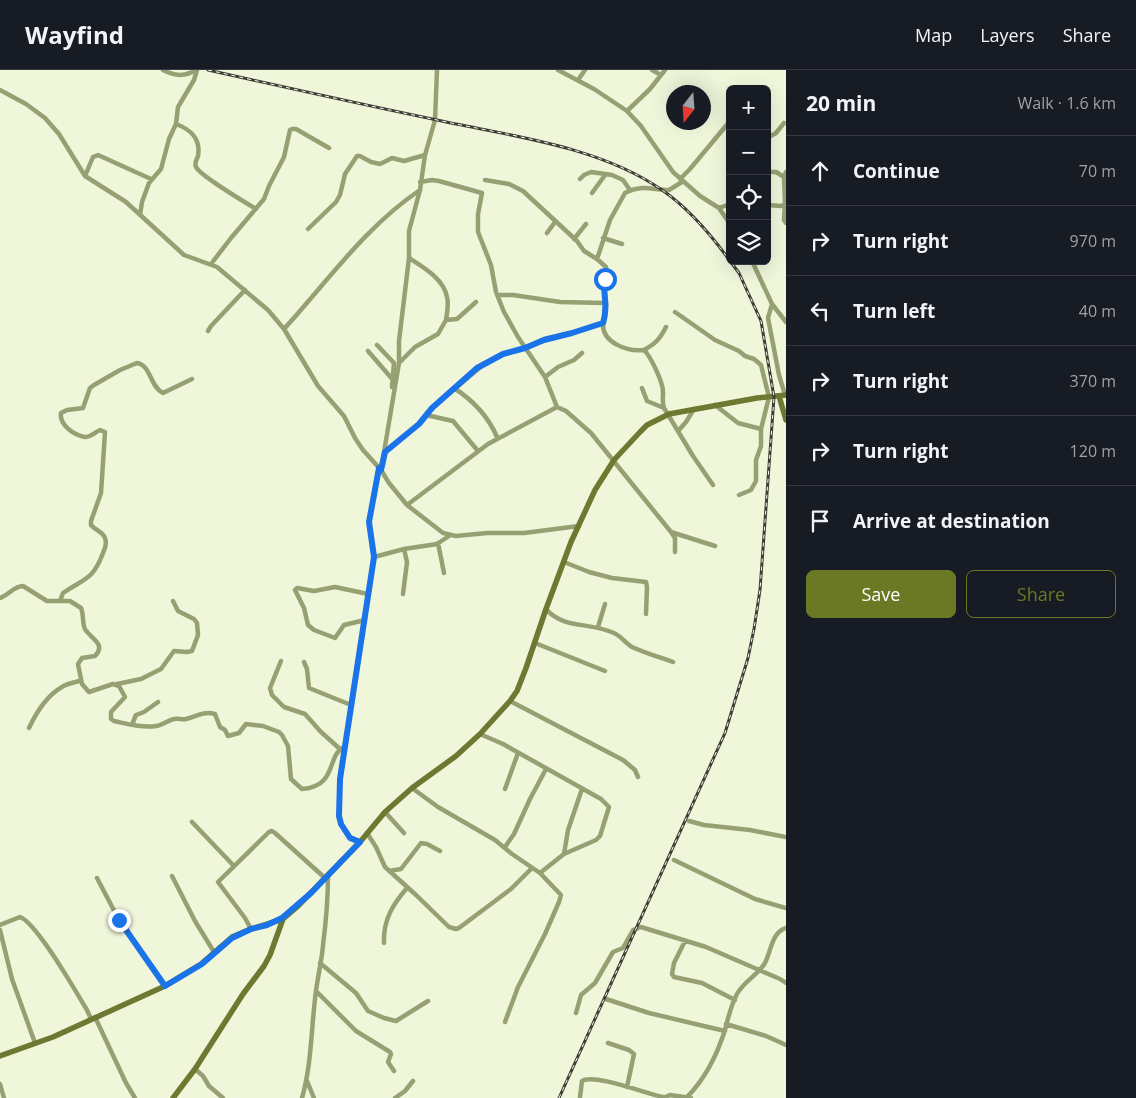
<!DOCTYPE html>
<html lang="en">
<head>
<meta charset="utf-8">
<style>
	body { margin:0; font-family:"Open Sans",sans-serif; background:#242831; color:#f1f3f6 }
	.controls { position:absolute; right:15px; top:15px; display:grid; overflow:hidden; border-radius:8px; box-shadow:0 5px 20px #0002 }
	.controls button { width:45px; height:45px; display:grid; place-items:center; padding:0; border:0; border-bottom:1px solid #363941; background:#171b24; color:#f1f3f6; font:25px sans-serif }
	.compass { position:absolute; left:666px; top:15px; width:45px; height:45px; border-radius:50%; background:#171b24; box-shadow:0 5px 20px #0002; rotate:197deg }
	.stop { position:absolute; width:15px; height:15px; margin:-11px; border:4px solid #1a73e8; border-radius:50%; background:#fff }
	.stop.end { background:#1a73e8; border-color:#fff; box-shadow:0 1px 5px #0008 }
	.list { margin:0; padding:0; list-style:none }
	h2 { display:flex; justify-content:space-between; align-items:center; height:65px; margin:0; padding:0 20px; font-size:21px }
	h2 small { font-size:16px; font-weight:400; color:#9ea1a6 }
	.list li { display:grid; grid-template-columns:32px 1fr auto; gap:15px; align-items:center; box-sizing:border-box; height:70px; padding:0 20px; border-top:1px solid #363941 }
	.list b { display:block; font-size:19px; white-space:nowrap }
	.list em { font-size:16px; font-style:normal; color:#9ea1a6 }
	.actions { display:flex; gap:10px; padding:15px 20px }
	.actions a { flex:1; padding:11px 0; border:1px solid #6b7824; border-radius:8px; text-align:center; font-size:18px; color:#6b7824 }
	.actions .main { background:#6b7824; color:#fff }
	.icon { flex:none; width:28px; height:28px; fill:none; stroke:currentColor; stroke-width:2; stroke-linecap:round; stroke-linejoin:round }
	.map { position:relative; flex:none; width:786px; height:1028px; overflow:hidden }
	header { display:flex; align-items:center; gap:30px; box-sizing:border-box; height:70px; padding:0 25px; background:#171b24; border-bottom:1px solid #363941 }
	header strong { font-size:24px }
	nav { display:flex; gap:28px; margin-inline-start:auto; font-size:18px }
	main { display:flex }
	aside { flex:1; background:#171b24 }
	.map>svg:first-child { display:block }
</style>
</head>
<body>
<header>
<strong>Wayfind</strong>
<nav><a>Map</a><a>Layers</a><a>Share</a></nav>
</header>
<main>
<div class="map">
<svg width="786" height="1028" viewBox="0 0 786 1028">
	<rect width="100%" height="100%" fill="#eff6da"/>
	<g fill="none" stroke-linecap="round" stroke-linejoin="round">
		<path stroke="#97a073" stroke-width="4.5" d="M163 0C175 6 184 7 196 0
			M558 0 594 19 627 41 641 56 673 102 700 126 719 138 730 154
			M652 0 661 5
			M578 10 585 0
			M0 20 26 34 45 48 59 64 85 106 126 132 184 185 217 197 268 240 284 259 318 316 344 346 355 368 363 380 381 400 389 413 407 435 443 463 456 466 487 463H524L579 456
			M627 41 650 19 665 0
			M176 54C190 59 201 69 198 86 197 89 194 93 196 97 200 106 245 132 256 139
			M767 68 776 63 784 53
			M767 102H776L784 107
			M85 106 93 87 98 85 151 109
			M580 109 584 105 591 102 612 105 623 110 630 120
			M680 109 690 99 730 51
			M485 110 509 114 523 121 577 171 584 181 597 189 606 197C607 203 605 207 604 213 603 221 607 229 606 237 606 242 604 247 603 252 601 273 628 282 644 280 651 287 663 312 663 322 663 328 662 332 664 338L693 386 713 415
			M420 112 432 110 439 111 482 123 478 144V162L491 195 496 222 504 242 518 267 545 307 557 337
			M592 123 605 105
			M785 134 784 150 786 153
			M767 135 781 136 785 134 784 107 786 102
			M719 138 730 134
			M140 145 142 132 149 113 161 99 169 69 176 54 178 37 194 10 197 0
			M308 159 336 132 340 125 345 104 357 86H360L371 92 380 94 392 88 404 91 425 85
			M547 163 555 152
			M603 168 622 174
			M574 169 586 154
			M409 188C423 197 444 209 447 227 449 234 447 243 446 250
			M597 189 610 150 625 123C641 114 653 120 669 120L682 112
			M752 191 772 234 786 252
			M211 194 231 168 264 129 269 116 284 87 290 60 292 59H296L329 78
			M497 225H513L560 232 606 233
			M772 234 768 248 779 305 785 325
			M675 242 715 270 739 281 745 286 754 289 761 295 769 327 761 359V376L756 390V411L751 420 739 425
			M284 259C328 211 365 157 420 120
			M208 261 211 256 245 220
			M377 275 394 293 392 317
			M644 280C655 274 660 269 666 257
			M368 281 393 310
			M399 293 415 277 438 264 446 250 457 249 476 232
			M545 307 558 297 574 290 582 283
			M454 318C474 331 488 346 497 367
			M642 318 647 331 664 338
			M715 335 738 353 761 359
			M426 345 453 351 478 381
			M679 360 686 352 694 339
			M386 381 419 354 432 338 484 294 503 284 525 278 544 269 572 263 603 253
			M381 400 399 293V271L409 188V161L420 120 425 85 435 50 437 0
			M407 435 488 374 557 337 566 341 591 363 671 462 715 476
			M671 462 675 468V482
			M438 473 444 503
			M374 487 404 479 437 474 449 466
			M564 492 589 502 612 508 646 512 647 517 646 544
			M403 524 407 492 404 479
			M0 528C9 525 14 516 23 516L47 531H70L81 538C84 545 82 553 85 559 90 568 107 574 95 586L82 588 78 594 82 614 89 622 113 614 119 616 125 627 111 642V649L114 651C128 654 142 658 156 656 164 655 168 650 174 649 178 648 182 650 186 649 197 646 203 641 215 644L220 657 225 660 228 666 239 663 246 654 263 656 279 662 282 665 288 676 291 709 302 719C338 716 326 686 344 677
			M60 531 63 523C85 508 93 510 103 483 105 479 107 473 105 468 103 462 95 460 91 455V451L101 423 105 362 100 360C95 362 91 367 85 367 74 365 59 355 61 343L67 340 83 338 90 318 94 315 120 300 137 293C151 295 150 317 163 323L192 309
			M546 539C563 559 590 552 614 563 621 566 625 573 632 577 645 583 659 587 673 592
			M365 550 344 555 335 568 314 560 308 555 304 538 295 520 297 518 314 521 335 517 368 524
			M598 557 605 534
			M535 573 605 601
			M281 591 270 618 272 625 284 637 305 644 321 662 340 679
			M304 592 307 599 309 618 351 635
			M117 614 141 609 161 599 174 581 187 582 192 581 198 565 197 553 194 549 178 541 173 531
			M510 631 623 690 635 700 638 707
			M134 655 133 652 136 645 144 642 158 632
			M29 658C36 643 46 626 62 617 67 613 75 613 81 610
			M480 664 503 674 601 729 609 737 600 766 596 770 564 784 540 803
			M412 718 438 737 495 770 512 784 540 803 561 825 559 832 545 864 518 917 505 952
			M505 719 518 683
			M385 742 404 763
			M689 751 704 755 750 760 786 767
			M192 752 233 795
			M367 763 376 777 385 797 416 825 449 857 456 859 459 858 511 819 532 798
			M360 772 350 767 341 754 339 746 340 709 374 487 369 452 379 398
			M505 777 514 764 530 729 546 699
			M564 784 568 760 582 719
			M674 790 755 829 786 838
			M389 801 401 799 421 773 427 774 440 781
			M172 806 195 851 214 882
			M97 808 119 850 165 916
			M0 855 20 847C37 853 76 922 87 940L91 949
			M251 859 245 848 218 812 269 762 272 761 275 763 325 808
			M0 860 12 909 35 973
			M685 871 674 893 672 904 674 907 702 913 735 930
			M384 873C383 850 393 834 407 818
			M320 893 356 923 368 941 384 948 396 951 428 931
			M316 921 356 961 390 982 391 984 388 992 394 1001
			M606 929 649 943 725 961
			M576 943 581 925 595 913 613 882 623 878 633 860 641 857 706 877 780 909 786 913
			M95 947 126 1013 135 1028
			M726 954 766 966 786 975
			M608 973 629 980 634 984 627 1017
			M195 999 203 1006 209 1016 223 1028
			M307 1011 314 1028
			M0 1014 4 1028
			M580 1027 582 1011C594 1003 647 1024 663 1027
			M687 1027C705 1009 717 985 725 960 728 948 731 935 737 924 744 911 758 905 765 893 771 881 772 862 786 858
			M302 1028C312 993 311 957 316 921 318 905 322 890 323 875 326 852 328 828 328 805
			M395 1028 405 1021 413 1011
			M663 1028 670 1025 691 1028"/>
		<path stroke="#6d7931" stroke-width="5.5" d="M779 326 786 350
			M0 986 53 967 165 916 201 894 232 867 251 859 283 849 297 837 360 772 385 742 412 718 456 686 480 664 510 631 517 621 526 598 546 539 571 472 595 420 614 390 640 362 647 355 669 344 757 328 786 325
			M173 1028 195 999 243 924 264 896 270 885 283 849"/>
		<defs>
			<path id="rail" d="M208 0C284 17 360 34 437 50 510 66 599 76 662 120 687 137 712 166 730 191
				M559 1028 725 663 748 588 754 559 760 520 774 327 761 251 739 203 730 191"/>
		</defs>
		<use href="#rail" stroke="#3c3f32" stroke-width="3"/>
		<use href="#rail" stroke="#fff" stroke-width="1" stroke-dasharray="4" stroke-linecap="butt"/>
	</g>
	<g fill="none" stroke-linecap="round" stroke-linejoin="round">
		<path stroke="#1a73e8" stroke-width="6" d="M119 850 165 916 202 894 232 868 251 859 267 855 282 848 311 823 360 772 350 768 341 754 339 746 340 709 374 487 369 452 379 398 381 400 385 382 419 354 432 338 477 298 503 284 525 278 544 270 572 263 603 253C609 235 602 224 605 209"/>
	</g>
</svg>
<div class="controls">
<button>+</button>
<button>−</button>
<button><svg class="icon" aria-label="locate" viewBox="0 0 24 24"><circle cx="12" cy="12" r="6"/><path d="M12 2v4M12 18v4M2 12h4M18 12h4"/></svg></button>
<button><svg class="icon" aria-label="layers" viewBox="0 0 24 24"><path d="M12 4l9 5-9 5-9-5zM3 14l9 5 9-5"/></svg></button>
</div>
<svg class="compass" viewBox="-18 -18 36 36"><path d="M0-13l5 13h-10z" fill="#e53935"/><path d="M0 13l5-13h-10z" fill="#9ea1a6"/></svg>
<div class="stop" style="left:605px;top:209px"></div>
<div class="stop end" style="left:119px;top:850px"></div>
</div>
<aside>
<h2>20 min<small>Walk · 1.6 km</small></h2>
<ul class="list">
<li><svg class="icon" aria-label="ahead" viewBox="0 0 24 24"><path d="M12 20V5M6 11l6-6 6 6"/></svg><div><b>Continue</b></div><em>70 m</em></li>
<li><svg class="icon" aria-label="right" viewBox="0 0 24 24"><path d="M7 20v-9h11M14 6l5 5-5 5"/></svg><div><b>Turn right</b></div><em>970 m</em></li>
<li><svg class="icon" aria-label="left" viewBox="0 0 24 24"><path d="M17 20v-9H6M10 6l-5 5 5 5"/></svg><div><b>Turn left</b></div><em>40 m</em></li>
<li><svg class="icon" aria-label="right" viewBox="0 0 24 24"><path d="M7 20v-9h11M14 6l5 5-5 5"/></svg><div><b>Turn right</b></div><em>370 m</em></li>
<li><svg class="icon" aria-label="right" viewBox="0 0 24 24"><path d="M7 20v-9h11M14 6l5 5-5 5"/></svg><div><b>Turn right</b></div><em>120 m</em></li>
<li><svg class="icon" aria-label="arrive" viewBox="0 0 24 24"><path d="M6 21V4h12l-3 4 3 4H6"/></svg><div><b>Arrive at destination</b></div></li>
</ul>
<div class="actions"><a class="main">Save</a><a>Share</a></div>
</aside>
</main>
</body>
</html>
